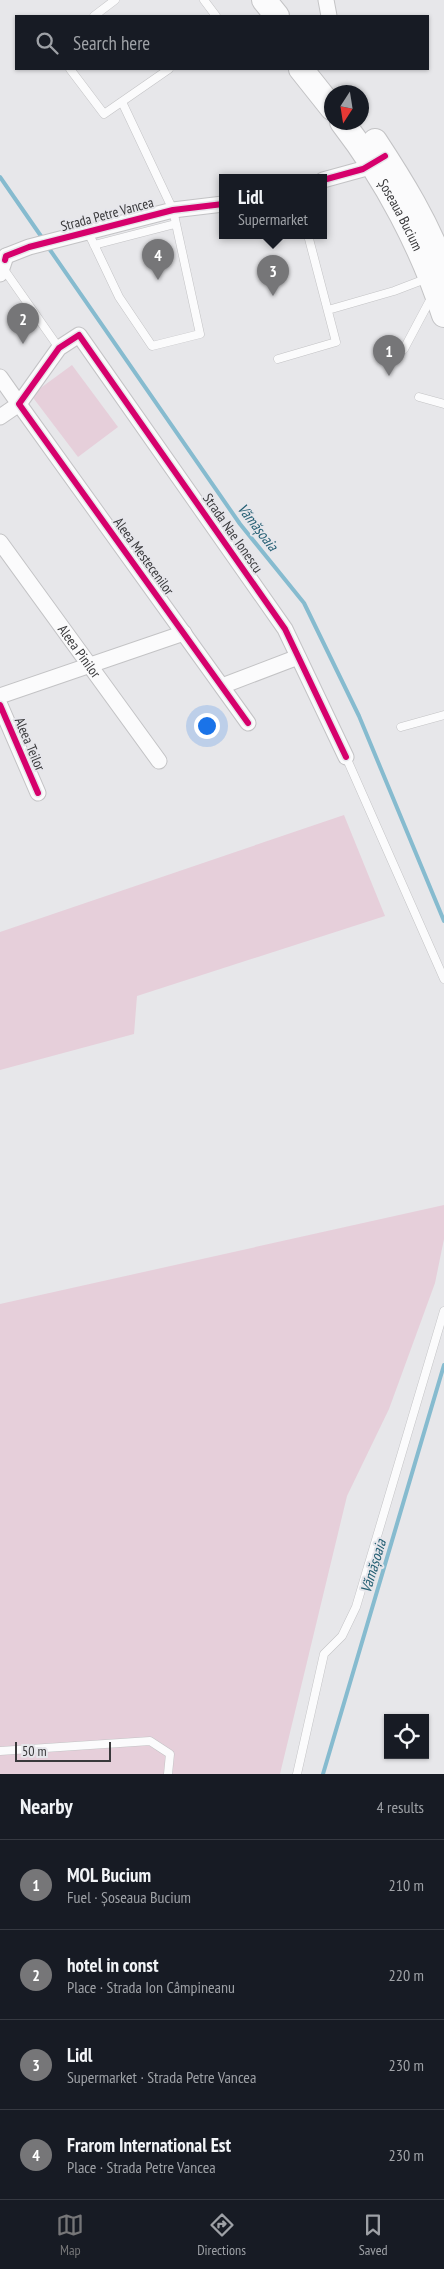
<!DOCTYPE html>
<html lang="en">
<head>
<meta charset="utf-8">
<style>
	body { margin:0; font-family:"PT Sans Narrow",sans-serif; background:#242831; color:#f1f3f6 }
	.controls { position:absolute; right:15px; bottom:15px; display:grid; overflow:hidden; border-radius:0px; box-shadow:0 1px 4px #0004 }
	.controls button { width:45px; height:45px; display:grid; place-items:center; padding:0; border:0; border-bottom:1px solid #363941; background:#171b24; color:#f1f3f6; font:25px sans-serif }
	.compass { position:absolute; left:324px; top:85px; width:45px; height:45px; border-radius:50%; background:#171b24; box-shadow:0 1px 4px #0004; rotate:192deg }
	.scale { position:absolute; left:15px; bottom:12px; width:96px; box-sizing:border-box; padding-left:5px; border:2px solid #39393b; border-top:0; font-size:14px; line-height:18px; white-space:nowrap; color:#39393b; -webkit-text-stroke:4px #e6e6eb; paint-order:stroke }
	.you { position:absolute; left:206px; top:725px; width:18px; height:18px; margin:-12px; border:4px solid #fff; border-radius:50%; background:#1a73e8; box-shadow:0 0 0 8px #1a73e833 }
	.badge { display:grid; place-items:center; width:32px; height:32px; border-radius:50%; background:#767678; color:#fff; font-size:16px; font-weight:700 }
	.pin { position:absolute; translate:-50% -41px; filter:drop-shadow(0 1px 2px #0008) }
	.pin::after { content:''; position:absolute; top:26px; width:18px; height:15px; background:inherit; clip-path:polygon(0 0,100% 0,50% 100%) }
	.popup { position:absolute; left:219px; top:174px; width:108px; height:65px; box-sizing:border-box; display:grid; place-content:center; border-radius:0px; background:#171b24; filter:drop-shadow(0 1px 4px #0005); font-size:16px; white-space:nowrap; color:#9ea1a6 }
	.popup b { font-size:19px; color:#f1f3f6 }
	.popup::after { content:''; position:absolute; left:50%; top:100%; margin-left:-10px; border:10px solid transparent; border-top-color:#171b24 }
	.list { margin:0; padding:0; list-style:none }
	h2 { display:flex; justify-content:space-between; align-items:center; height:65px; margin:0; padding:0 20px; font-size:21px }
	h2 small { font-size:16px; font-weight:400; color:#9ea1a6 }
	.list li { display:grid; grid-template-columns:32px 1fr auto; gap:15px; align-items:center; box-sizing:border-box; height:90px; padding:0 20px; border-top:1px solid #363941 }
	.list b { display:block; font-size:19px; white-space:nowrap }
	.list p { margin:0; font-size:16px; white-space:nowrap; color:#9ea1a6 }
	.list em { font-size:16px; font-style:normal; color:#9ea1a6 }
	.icon { flex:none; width:28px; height:28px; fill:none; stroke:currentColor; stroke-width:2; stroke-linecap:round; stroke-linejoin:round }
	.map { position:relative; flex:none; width:444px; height:1774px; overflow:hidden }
	.search { position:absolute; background:#171b24; box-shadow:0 1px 4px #0004; left:15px; right:15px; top:15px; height:55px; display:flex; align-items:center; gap:12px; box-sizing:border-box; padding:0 18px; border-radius:0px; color:#9ea1a6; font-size:19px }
	.sheet { height:425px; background:#171b24 }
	nav { display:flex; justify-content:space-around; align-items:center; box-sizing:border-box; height:70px; border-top:1px solid #363941; background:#171b24; font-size:14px; color:#9ea1a6 }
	nav a { display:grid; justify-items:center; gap:2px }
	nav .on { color:#767678 }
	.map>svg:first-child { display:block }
</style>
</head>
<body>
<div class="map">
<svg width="444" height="1774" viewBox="0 0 444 1774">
	<rect width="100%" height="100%" fill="#e7e7ea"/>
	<path fill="#e6cfda" d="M72 365 118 427 78 457 31 395Z
		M344 815 385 916 137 996 134 1034 0 1070V932Z
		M444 1205V1239L435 1283 389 1409 347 1496 280 1774H0V1304Z"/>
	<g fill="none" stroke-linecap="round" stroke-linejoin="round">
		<path stroke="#86bbcf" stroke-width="4" d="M0 177 43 239
			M48 247 240 524 304 603 359 716 444 921
			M323 1774 444 1365"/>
		<defs>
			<path id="lane" d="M204 0 216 16
				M94 16 115 0
				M70 69 104 114 169 69
				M88 232 119 297 152 346 200 334 173 210 122 102
				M94 245 175 224
				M3 268 59 348
				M328 310 394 291 428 278
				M404 349 429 302 435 300
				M278 359 336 342 308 235
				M419 397 444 404
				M401 727 444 715
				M346 757 444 979
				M0 1751 150 1741 170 1754 168 1774
				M297 1774 324 1654 342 1636 356 1607 444 1311"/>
			<g id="street">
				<path d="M326 0 329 16"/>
				<path d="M323 180 363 169 379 159"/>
				<path d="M6 256 29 247 173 210 223 204"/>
				<path d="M0 274 6 256"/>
				<path d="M0 377 19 404 0 417"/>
				<path id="s1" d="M0 542 159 761"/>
				<path d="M222 686 298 657"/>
				<path d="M0 696 184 633"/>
				<path d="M0 705 38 793"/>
				<path d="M248 723 19 404 59 348 79 335 285 629 346 757"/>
			</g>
			<g id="primary">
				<path d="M264 0 277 16"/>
				<path d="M301 69 332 108"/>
				<path id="s2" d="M342 122C386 179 422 247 444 315"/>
				<path d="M375 141C402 182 427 223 444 269"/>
			</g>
		</defs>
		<use href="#lane" stroke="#c3c3c5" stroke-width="9"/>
		<use href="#street" stroke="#c3c3c5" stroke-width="17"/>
		<use href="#primary" stroke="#c3c3c5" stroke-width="26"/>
		<use href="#lane" stroke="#fbfbfc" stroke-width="8"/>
		<use href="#street" stroke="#fbfbfc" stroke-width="15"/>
		<use href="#primary" stroke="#fbfbfc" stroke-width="24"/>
		<defs>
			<path id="cycleway" d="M323 180 363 169 385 156
				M5 260 6 256 29 247 173 210 223 204
				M0 705 38 793
				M248 723 19 404 59 348 79 335 285 629 346 757"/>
		</defs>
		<use href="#cycleway" stroke="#e6e6eb" stroke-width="9"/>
		<use href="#cycleway" stroke="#d6006c" stroke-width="6"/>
	</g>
	<g text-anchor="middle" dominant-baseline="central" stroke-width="4" stroke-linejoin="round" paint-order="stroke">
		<g font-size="14" fill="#39393b" stroke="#e6e6eb">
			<text transform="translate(107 214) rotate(-15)">Strada Petre Vancea</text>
			<text stroke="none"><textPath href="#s2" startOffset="110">Șoseaua Bucium</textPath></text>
			<text transform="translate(233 533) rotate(55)">Strada Nae Ionescu</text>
			<text transform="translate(144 556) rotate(54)">Aleea Mestecenilor</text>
			<text stroke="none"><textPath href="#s1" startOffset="135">Aleea Pinilor</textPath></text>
			<text transform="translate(30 744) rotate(67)">Aleea Teilor</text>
		</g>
		<g font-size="15" font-style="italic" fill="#245f73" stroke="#e6e6eb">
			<text transform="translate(258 527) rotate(52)">Vămășoaia</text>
			<text transform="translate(373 1566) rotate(-73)">Vămășoaia</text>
		</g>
	</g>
</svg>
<div class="controls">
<button><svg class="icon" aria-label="locate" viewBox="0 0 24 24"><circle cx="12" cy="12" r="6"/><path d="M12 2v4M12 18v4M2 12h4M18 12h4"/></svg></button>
</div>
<svg class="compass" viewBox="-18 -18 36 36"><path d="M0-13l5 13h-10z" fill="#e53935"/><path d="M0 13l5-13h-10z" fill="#9ea1a6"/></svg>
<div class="scale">50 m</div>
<div class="you"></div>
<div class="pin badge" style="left:389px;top:376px">1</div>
<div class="pin badge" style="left:23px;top:344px">2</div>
<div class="pin badge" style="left:273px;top:296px">3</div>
<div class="popup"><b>Lidl</b>Supermarket</div>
<div class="pin badge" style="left:158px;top:280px">4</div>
<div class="search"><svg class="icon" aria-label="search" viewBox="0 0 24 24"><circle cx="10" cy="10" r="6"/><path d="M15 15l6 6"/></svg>Search here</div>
</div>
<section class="sheet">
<h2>Nearby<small>4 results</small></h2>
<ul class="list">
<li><span class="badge">1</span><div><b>MOL Bucium</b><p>Fuel · Șoseaua Bucium</p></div><em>210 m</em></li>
<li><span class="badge">2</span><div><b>hotel in const</b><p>Place · Strada Ion Câmpineanu</p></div><em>220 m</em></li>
<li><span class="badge">3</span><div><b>Lidl</b><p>Supermarket · Strada Petre Vancea</p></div><em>230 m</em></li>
<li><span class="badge">4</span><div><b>Frarom International Est</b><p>Place · Strada Petre Vancea</p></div><em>230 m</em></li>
</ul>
</section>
<nav>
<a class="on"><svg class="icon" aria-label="map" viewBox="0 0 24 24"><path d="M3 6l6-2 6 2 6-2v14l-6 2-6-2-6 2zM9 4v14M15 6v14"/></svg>Map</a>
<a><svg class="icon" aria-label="directions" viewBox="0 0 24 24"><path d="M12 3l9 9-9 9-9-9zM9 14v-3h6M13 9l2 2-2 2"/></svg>Directions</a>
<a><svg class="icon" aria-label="saved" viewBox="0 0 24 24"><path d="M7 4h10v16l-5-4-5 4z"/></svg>Saved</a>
</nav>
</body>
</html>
